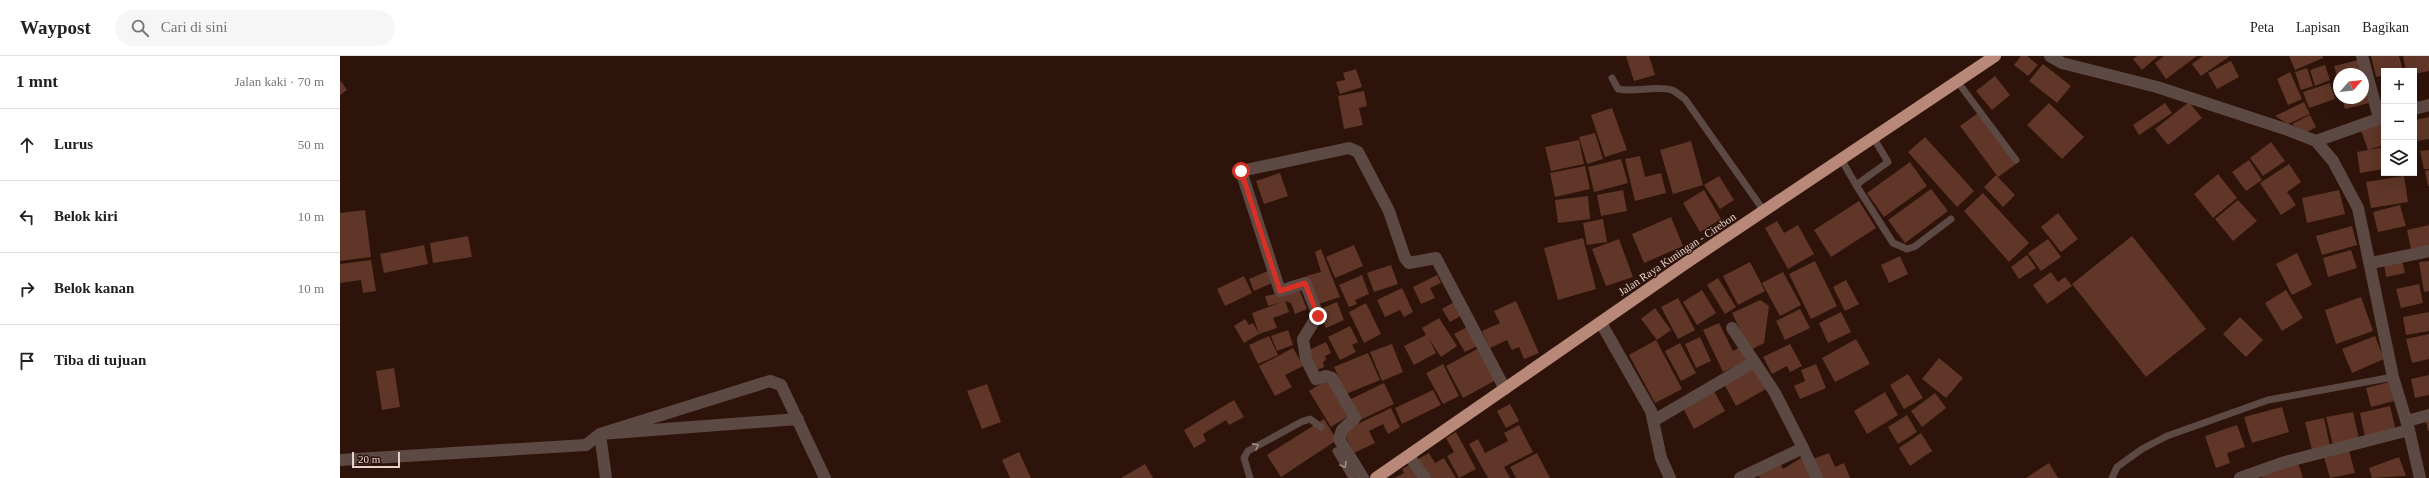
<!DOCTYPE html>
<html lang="id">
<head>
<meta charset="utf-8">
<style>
	body { margin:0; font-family:Georgia,serif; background:#f6f6f6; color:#202124 }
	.controls { position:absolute; right:12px; top:12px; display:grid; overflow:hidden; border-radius:0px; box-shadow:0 4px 16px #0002 }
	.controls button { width:36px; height:36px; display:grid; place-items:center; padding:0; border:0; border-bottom:1px solid #e0e0e0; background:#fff; color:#202124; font:20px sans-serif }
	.compass { position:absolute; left:1993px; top:12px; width:36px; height:36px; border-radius:50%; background:#fff; box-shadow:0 4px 16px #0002; rotate:62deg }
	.scale { position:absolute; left:12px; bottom:10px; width:48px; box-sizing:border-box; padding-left:4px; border:2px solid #e4d1ca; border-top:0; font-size:11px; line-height:14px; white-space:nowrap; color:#e4d1ca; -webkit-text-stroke:3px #2e130a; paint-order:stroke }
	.stop { position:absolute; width:12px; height:12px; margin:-9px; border:3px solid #d93025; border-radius:50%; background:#fff }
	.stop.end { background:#d93025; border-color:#fff; box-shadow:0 1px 4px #0008 }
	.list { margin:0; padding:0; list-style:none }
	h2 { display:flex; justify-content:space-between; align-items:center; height:52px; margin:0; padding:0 16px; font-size:17px }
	h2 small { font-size:13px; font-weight:400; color:#757577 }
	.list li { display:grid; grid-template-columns:26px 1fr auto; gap:12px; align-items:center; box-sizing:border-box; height:72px; padding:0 16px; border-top:1px solid #e0e0e0 }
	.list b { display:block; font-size:15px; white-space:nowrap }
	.list em { font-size:13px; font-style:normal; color:#757577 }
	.icon { flex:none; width:22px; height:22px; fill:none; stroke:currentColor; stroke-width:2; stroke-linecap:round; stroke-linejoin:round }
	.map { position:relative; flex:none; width:2089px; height:422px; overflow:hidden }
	header { display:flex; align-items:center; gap:24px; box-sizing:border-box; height:56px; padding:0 20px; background:#fff; border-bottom:1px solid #e0e0e0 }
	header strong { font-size:19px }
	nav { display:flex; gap:22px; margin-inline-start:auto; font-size:14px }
	.search { width:280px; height:36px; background:#f6f6f6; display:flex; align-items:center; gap:10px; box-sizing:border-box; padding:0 14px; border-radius:22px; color:#757577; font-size:15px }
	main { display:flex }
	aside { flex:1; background:#fff }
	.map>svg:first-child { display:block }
</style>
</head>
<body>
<header>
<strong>Waypost</strong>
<div class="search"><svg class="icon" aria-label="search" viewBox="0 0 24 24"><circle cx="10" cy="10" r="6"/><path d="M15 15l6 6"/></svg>Cari di sini</div>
<nav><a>Peta</a><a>Lapisan</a><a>Bagikan</a></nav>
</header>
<main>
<aside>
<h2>1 mnt<small>Jalan kaki · 70 m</small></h2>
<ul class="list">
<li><svg class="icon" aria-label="ahead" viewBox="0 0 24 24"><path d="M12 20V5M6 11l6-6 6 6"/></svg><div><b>Lurus</b></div><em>50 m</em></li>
<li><svg class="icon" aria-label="left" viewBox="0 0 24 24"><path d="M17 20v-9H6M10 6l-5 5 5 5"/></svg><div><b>Belok kiri</b></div><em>10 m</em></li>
<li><svg class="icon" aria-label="right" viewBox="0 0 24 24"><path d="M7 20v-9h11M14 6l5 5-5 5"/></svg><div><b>Belok kanan</b></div><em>10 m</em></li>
<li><svg class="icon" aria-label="arrive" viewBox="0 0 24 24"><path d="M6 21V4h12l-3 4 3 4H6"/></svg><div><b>Tiba di tujuan</b></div></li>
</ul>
</aside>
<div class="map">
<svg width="2089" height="422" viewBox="0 0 2089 422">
	<rect width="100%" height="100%" fill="#2e130a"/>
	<path fill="#5f3627" d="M1286 0H1309L1315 19 1294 25Z
		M1681 0H1687L1698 9 1688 20 1674 9Z
		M1797 0H1818L1802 14 1793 3Z
		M1824 0H1857L1826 23 1815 7Z
		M1863 0H1890L1861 20 1852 8Z
		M1949 0H1983V2L1955 14Z
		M2031 0H2059L2063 15H2044V19L2036 21Z
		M2063 0H2089V15L2074 18V15H2066Z
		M2018 4 2022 18H1999V27L1994 10Z
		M1891 5 1899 21 1877 33 1868 17Z
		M1703 8 1731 30 1717 47 1689 25Z
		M1985 9 1990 24 1975 30 1970 14Z
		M1967 12 1973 30 1961 34 1955 16Z
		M1016 13 1022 31 1000 38 996 26 1005 24 1003 17Z
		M1950 16 1962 43 1948 49 1937 23Z
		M1655 20 1670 39 1652 54 1636 35Z
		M1 25 7 34 0 39V26Z
		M1990 27 1995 43 1969 52 1963 36Z
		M2023 30H2025L2029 47 2005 53 2002 42H2023Z
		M2074 32 2078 46 2074 47Z
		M2044 34V45H2043L2041 35Z
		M1024 35 1027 50 1019 52 1023 69 1004 73 998 40Z
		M1849 46 1862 62 1828 89 1815 73Z
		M1964 46 1970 58 1948 68 1935 60Z
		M1709 47 1744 81 1722 103 1687 69Z
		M1825 47 1832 57 1799 79 1793 69Z
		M1272 52 1287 94 1265 101 1251 59Z
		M1638 57 1676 108 1658 121 1620 70Z
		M1970 59 1976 71 1964 78 1952 68Z
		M2089 61V83L2076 85 2074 64Z
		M2044 66V89L2028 94 2021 74Z
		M1255 77 1263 103 1247 108 1239 81Z
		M1585 81 1634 135 1617 151 1568 96Z
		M1239 84 1244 108 1211 115 1205 91Z
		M1351 85 1363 129 1333 138 1320 94Z
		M1931 86 1945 105 1923 120 1910 102Z
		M2044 91V113L2020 117 2017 96Z
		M2089 94V113H2084L2080 95Z
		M1300 100 1305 121 1321 117 1326 137 1295 145 1285 103Z
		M1281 103 1288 127 1254 136 1248 111Z
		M1909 104 1922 124 1906 135 1892 116Z
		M1570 106 1587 130 1544 161 1527 137Z
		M1949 108 1961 126 1947 136 1956 149 1941 159 1920 127Z
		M1245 110 1250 133 1215 141 1210 117Z
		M2089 114V130H2088L2085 115Z
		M940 117 948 140 924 148 916 125Z
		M1878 118 1897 142 1873 162 1854 138Z
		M1656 119 1675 139 1663 151 1644 131Z
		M1379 120 1394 144 1380 153 1364 129Z
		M2064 120 2068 146 2031 152 2026 126Z
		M1591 133 1608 155 1565 187 1548 164Z
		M1283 134 1287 155 1261 160 1257 139Z
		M1364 134 1381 163 1360 176 1343 147Z
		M1999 134 2005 158 1967 167 1962 142Z
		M1643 137 1689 187 1669 206 1624 155Z
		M1248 140 1250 163 1218 167 1215 144Z
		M1898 144 1917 165 1893 185 1875 163Z
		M1519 145 1536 172 1491 201 1474 174Z
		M2060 149 2066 170 2038 176 2033 156Z
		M25 154 31 201 0 205V157Z
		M1718 157 1738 183 1721 196 1701 171Z
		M1331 161 1343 190 1304 207 1292 178Z
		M1263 163 1267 186 1247 189 1243 167Z
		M1437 165 1444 177 1458 169 1474 198 1448 213 1425 172Z
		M2089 169V190L2071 193 2067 174Z
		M2012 170 2017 189 1982 199 1976 180Z
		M128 180 132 201 93 207 90 187Z
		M1792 180 1866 273 1806 321 1732 228Z
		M1243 182 1256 233 1218 244 1204 192Z
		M1279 183 1293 221 1266 230 1252 193Z
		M1708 183 1721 201 1701 215 1688 197Z
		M84 189 88 208 44 217 40 198Z
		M1014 189 1023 210 995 222 986 201Z
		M981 193 1000 241 976 249 966 220 981 216 975 196Z
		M2011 194 2017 212 1988 221 1983 202Z
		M1957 197 1972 229 1952 239 1936 208Z
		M1687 199 1696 212 1679 223 1671 211Z
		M1560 200 1568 218 1549 227 1541 209Z
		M31 204 36 235 23 237 21 224 0 227V208Z
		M2062 204 2065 217 2046 221 2044 208Z
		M1475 205 1497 250 1471 263 1449 218Z
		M2089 205V235L2084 236 2079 206Z
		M1410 206 1425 235 1398 249 1383 220Z
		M1051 209 1058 228 1034 236 1027 217Z
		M930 214 934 226 914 235 909 223Z
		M1443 216 1461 249 1440 260 1422 227Z
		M1711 216 1718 226 1725 221 1732 230 1707 248 1693 229Z
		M1022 219 1029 238 1015 244 1017 248 1009 251 999 229Z
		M1097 219 1101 227 1090 232 1095 242 1081 248 1073 231Z
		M904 220 912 237 885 250 877 233Z
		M1378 222 1396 251 1385 258 1367 229Z
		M1506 224 1519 248 1505 255 1493 231Z
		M2079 228 2083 247 2061 252 2056 233Z
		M1062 232 1073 256 1064 261 1060 254 1045 261 1037 244Z
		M959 233 967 253 955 258 951 247 945 245 949 256 933 262 937 272 919 278 904 287 894 270 905 263 909 269 913 267 919 278 912 257 942 246 928 250 925 240Z
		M1362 234 1376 257 1357 269 1343 246Z
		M1946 234 1963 262 1942 275 1925 247Z
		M2021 241 2033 275 1996 288 1985 254Z
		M1338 242 1355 274 1338 283 1321 251Z
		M1420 244 1429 250 1424 287 1410 294 1392 257Z
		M1116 245 1124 258 1110 266 1102 253Z
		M1176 245 1199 297 1184 303 1179 291 1172 294 1167 284 1150 292 1142 275 1160 267 1154 255Z
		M997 246 1004 264 986 272 978 254Z
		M1026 247 1041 278 1024 287 1009 256Z
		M1315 252 1331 274 1317 284 1301 263Z
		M1460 253 1470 272 1445 284 1436 265Z
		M1501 256 1511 276 1488 287 1479 267Z
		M2089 256V275L2066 279 2063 261Z
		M1900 261 1923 284 1906 301 1883 278Z
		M1099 262 1117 290 1101 301 1089 283 1096 297 1074 309 1064 290 1086 279 1082 272Z
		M1379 267 1393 295 1402 290 1408 304 1383 316 1363 274Z
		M1010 270 1018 286 1012 289 1016 296 1000 304 988 281Z
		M1129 270 1139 289 1125 296 1114 278Z
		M948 274 953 289 937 295 931 280Z
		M2089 278V303L2072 307 2066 283Z
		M929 280 938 299 918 308 909 289Z
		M2035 280 2044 303 2012 317 2002 293Z
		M1360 281 1371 305 1356 312 1345 288Z
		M1516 283 1530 308 1495 326 1482 302Z
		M1316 284 1342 333 1315 347 1289 299Z
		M986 286 991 297 985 300 986 304 983 306 984 311 976 314 967 295Z
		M1340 287 1356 317 1341 325 1325 295Z
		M1052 288 1063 316 1042 325 1030 296Z
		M1450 288 1462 310 1450 316 1447 310 1432 318 1423 301Z
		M953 292 963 310 945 319 952 331 935 340 919 310Z
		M1139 292 1156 324 1123 342 1106 310Z
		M1028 297 1040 324 1006 338 994 311Z
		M1599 302 1623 322 1606 342 1582 323Z
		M1103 308 1119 340 1103 348 1086 317Z
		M1476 308 1486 332 1460 343 1454 330 1465 325 1461 314Z
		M54 312 60 351 42 354 36 315Z
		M1414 312 1426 333 1396 350 1384 328Z
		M1568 318 1583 342 1564 353 1550 329Z
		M2089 319V339L2075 342 2071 323Z
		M988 323 1010 359 991 371 969 335Z
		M2049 326 2054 345 2031 351 2026 332Z
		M1044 327 1054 348 1020 364 1009 344Z
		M647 328 661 366 642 373 627 335Z
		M1093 334 1101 349 1062 368 1055 352Z
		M1374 335 1385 355 1354 373 1343 352Z
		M1545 336 1558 359 1527 378 1514 355Z
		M1595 337 1606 352 1582 371 1571 355Z
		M894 344 904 361 889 369 886 364 863 378 866 385 854 392 844 374Z
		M1170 348 1179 365 1166 372 1157 355Z
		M2050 350 2056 375 2025 381 2020 357Z
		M1942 351 1949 376 1912 387 1904 361Z
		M1051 352 1060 371 1048 378 1043 368 1029 375 1035 387 1014 397 1003 375Z
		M2013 356 2019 383 1993 389 1986 361Z
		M1567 359 1577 376 1558 388 1548 371Z
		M1984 362 1990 390 1972 394 1965 366Z
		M984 363 997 384 941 421 927 399Z
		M2089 364V375H2088L2086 365Z
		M1179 369 1193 396 1164 411 1170 422H1148L1129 388 1138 383 1145 397 1168 385 1164 377Z
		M1897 369 1905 391 1887 397 1890 407 1876 412 1865 380Z
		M1116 376 1136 413 1119 422 1107 400 1114 396 1106 382Z
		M1581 377 1592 395 1570 410 1559 392Z
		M2008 391 2015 417 1990 422 1983 398Z
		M679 396 691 422H670L662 404Z
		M1089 397 1095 407 1104 402 1116 422H1086L1076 404Z
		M1197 397 1210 422H1176L1170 411Z
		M1489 397 1495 411 1504 407 1510 422H1481L1473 403Z
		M1463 401 1476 422H1420L1418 419 1439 406 1443 413Z
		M2059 401 2066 420 2032 422 2029 412Z
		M1709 407 1718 422H1686Z
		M1958 407 1963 422H1922L1921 419Z
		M805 408 813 422H781Z
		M1071 408 1082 422H1055L1064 417 1062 413Z"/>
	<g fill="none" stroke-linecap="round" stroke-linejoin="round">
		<path stroke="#5d4943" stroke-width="7" d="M1272 22 1278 33C1295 37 1315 29 1332 34 1336 36 1341 40 1345 43L1424 155
			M1617 25 1676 104
			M1533 81 1548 106 1516 129 1553 187 1567 193 1574 191 1611 163
			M1501 103 1516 129
			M996 395 1012 422
			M910 422 904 402 908 395 961 366 970 363 981 371
			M1772 422 1777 411 1802 393 1827 380 1928 344 2053 321"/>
		<path stroke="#5d4943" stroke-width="12" d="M1710 0 1722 7 1817 31 1945 73 1976 85 1993 105 2018 152 2053 321 2069 374 2080 422
			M2022 0 2039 62
			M2074 53 2089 49
			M1976 85 2044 61
			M2031 207 2089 195
			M1261 267 1311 355 1321 402 1330 422
			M1392 272 1435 337 1463 392
			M1313 365 1414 306
			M2067 365 2089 359
			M1069 400 1085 422
			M0 404 246 389 260 378 430 325 441 329 485 422
			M266 422 260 378 458 363
			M1023 422 999 383 1002 374 1015 362 992 322 986 320 976 323 966 303 963 283 978 259 965 227 940 235 901 115 1009 92 1018 96 1049 155 1065 202 1069 207 1096 202 1165 333
			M1400 422 1463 392 1477 422
			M1900 422 1945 406 2069 374"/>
		<path stroke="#b88879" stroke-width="12" d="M1036 422 1346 207 1655 0"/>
	</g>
	<defs><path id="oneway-chevron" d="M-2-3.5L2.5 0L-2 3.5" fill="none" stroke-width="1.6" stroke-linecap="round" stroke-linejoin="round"/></defs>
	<g stroke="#a08d86">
		<use href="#oneway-chevron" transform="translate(916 390) rotate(-29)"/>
		<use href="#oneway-chevron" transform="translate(1004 409) rotate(59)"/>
	</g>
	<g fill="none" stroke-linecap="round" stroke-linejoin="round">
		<path stroke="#d93025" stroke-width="5" d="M901 115 940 235 965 227 978 260"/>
	</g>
	<g text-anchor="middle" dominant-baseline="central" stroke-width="3" stroke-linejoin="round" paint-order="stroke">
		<g font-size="11" fill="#e4d1ca" stroke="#2e130a">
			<text transform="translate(1337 198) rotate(-34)">Jalan Raya Kuningan - Cirebon</text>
		</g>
	</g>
</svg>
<div class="controls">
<button>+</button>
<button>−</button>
<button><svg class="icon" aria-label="layers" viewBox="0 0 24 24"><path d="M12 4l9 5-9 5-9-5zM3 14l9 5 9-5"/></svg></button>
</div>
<svg class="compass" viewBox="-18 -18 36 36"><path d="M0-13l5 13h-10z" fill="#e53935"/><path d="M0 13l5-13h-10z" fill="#757577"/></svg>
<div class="scale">20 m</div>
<div class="stop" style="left:901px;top:115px"></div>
<div class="stop end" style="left:978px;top:260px"></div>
</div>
</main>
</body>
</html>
